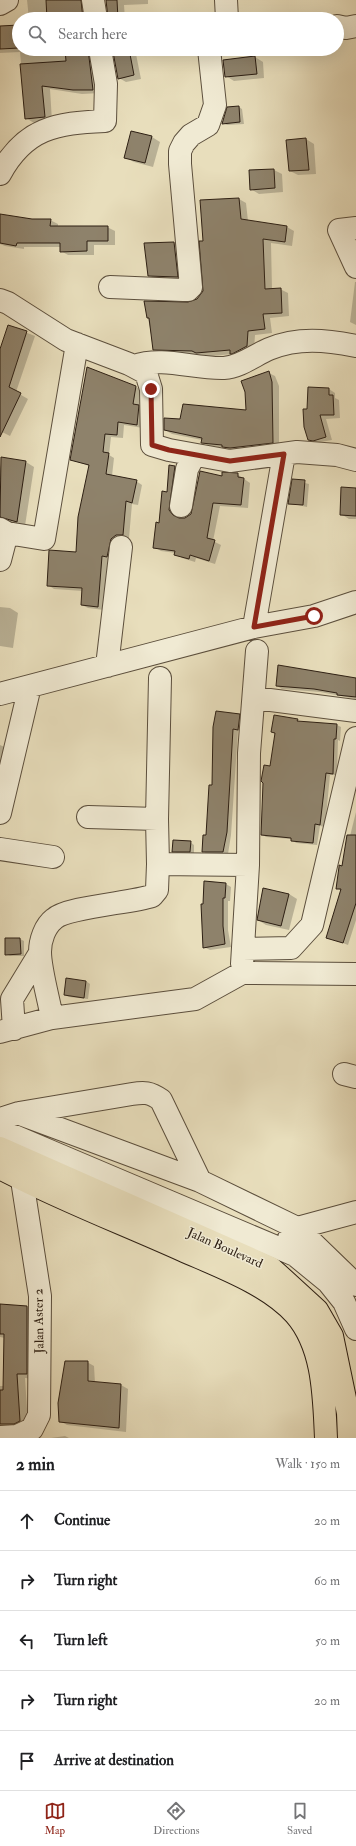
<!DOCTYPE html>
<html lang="en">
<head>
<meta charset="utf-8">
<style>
	body { margin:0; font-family:"IM FELL Double Pica",serif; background:#f2f2f2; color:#202124 }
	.stop { position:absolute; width:12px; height:12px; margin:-9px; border:3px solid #8f2418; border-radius:50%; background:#fff }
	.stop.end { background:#8f2418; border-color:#fff; box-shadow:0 1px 4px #0008 }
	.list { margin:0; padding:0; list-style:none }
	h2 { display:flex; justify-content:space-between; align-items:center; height:52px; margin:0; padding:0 16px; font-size:17px }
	h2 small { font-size:13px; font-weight:400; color:#757577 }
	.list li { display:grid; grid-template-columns:26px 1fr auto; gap:12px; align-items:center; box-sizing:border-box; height:60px; padding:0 16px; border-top:1px solid #e0e0e0 }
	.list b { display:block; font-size:15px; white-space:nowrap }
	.list em { font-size:13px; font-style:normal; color:#757577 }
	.icon { flex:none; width:22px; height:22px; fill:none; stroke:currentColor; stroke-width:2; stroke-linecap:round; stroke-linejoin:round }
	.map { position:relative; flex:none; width:356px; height:1438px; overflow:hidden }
	.search { position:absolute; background:#fff; box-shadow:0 4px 16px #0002; left:12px; right:12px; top:12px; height:44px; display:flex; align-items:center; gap:10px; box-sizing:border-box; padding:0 14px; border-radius:22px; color:#757577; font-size:15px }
	.sheet { height:352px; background:#fff }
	nav { display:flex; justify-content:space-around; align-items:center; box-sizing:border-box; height:56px; border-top:1px solid #e0e0e0; background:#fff; font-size:11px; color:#757577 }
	nav a { display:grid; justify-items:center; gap:2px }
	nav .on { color:#8f2418 }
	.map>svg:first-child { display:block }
</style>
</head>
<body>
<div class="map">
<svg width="356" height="1438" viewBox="0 0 356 1438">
	<rect width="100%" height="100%" fill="#e8debc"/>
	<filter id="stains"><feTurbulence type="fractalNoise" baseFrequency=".005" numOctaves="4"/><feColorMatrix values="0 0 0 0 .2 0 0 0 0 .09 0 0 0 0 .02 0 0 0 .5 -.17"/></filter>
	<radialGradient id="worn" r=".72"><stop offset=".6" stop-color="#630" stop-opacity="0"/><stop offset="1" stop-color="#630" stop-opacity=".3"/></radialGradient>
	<path fill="#0003" d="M27 0H89L90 19H29Z
		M107 0H148V4L124 5 125 19H108Z
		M19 26V49H96L101 93 82 94 50 89 52 121 34 123 26 118 20 52 0 53V27Z
		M112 49H126L136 54 141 79 126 82 119 78Z
		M255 57 263 62 264 78 234 81 226 76Z
		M239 107 242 109 244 124 227 125 223 123Z
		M152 137 160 142 153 167 134 162 126 158Z
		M306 139 314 144 316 174 298 175 290 171Z
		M274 170 282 174 283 192 259 194 251 189Z
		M239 199 246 203 248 221 287 227 294 231 292 246 271 243 272 289H280L288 293 289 316 270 318 272 333 255 335 254 350 238 358 231 354 205 357 200 355 162 354 154 349 148 318 197 300 204 291V242Z
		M32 220H50L58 224V227H107L115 231V245H94V255H68L61 251V247H24V249L5 246 0 244V225Z
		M174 243 182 248 185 281 157 280 149 275 145 244Z
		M355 282H356V325L350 322Z
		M9 326 35 336 16 392 28 399 10 436 0 431V352Z
		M269 373 275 376 279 386V446L230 450 226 448 209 446 202 442V440L172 434 165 430 181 420 247 412Z
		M136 387 142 390 139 406 145 410 143 428 124 425 123 438 111 437 109 455 114 458 112 476 136 481 142 485 138 505 132 504 129 538H123L113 560 108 558 104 610 88 608 82 605 83 591 54 589 48 585 77 553 90 466 71 460Z
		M329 389 335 393V398L339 400 340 418 326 419 332 440 315 443 308 440V410Z
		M2 458 26 462 34 467 25 526 0 519 2 480 0 479V470Z
		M174 467 181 471 175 515 179 519 186 518 191 515 223 477 237 474 250 483 248 508 220 506 213 541 221 545 215 564 196 558 195 562 182 558 176 553 161 551 154 547Z
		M293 480 309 484 307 507 289 503Z
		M356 489V519H349L341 514Z
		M0 607 10 608 18 613 13 648 0 646Z
		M356 678V699L320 692 282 689 277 686Z
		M239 715 244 718 243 732 238 731 231 835 228 854H207L203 851 206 836 213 786 214 727Z
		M297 720 301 722 337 725 341 727 340 741 338 740 337 775H330L325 827 320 826 317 845 296 843 292 839 266 837 262 834 275 734 272 732Z
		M0 745 11 750 0 769Z
		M356 812V920L348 945 327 937 342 891 337 888Z
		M190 842 194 845V854L177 853 173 851Z
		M226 884 231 887 230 901H228V930L231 947 210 950 204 947Z
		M289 894 297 899 289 930 266 925 258 920Z
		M20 939 24 941V956H10L6 954Z
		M86 981 90 984 88 999 69 997 65 995Z
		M0 1305 27 1307 35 1311V1379L25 1378 28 1424 0 1427V1386H4L5 1338 0 1337Z
		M87 1362 94 1366 95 1383 121 1385 128 1389 126 1432 67 1425 60 1421Z
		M65 1436 69 1438H51Z"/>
	<path fill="#8e826b" stroke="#2d1f13" d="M46 0H81L83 19H47Z
		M106 0H117L118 19H108Z
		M19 25V48L0 49V26Z
		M88 49 93 90H73L42 86 45 117 25 119 20 64 66 61 65 50Z
		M129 49 134 75 118 79 113 52Z
		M255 56 257 74 225 77 223 60Z
		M239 106 240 122 222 124 227 107Z
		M131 131 152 136 145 163 124 158Z
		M306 138 309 170 289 171 286 140Z
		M274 169 275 188 250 190 249 170Z
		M239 198 241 219 287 226 285 242 263 239 265 289 281 288 282 313 263 314 265 329 248 331 247 346 232 354H230V350L196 353 192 351 153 350 149 318H147L144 301 188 302 197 299 203 291 199 241H203L200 200Z
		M0 214 32 219H51L50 226H108V241H87V251L60 252V243H17L16 246 0 243Z
		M174 242 178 277 148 276 144 243Z
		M8 325 27 331 9 387 21 393 0 437V349Z
		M87 367 136 386 133 404 139 405 137 425 118 422 117 435 105 434 103 452 109 453 106 474 137 480 132 503 126 501 123 535H116L111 539 107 557 102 556 98 607 81 605 82 588 47 586 49 550 76 552 78 517 89 465 70 460Z
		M269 371 272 382 273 443 230 448 222 447V445L201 443 202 438 164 430V418L180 419 183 404 246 410 245 392 241 381Z
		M308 387 329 388V395H333L334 415H320L326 437 313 441 308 440 304 427 303 409H307Z
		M1 457 26 461 17 522 0 517Z
		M169 465 175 466 169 510 173 515 179 518H185L191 514 200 471 222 476V472L238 473V477L244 478 241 505 213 503 207 538 215 540 209 561 190 555 189 559 174 555 175 551 153 548 156 522 159 523 162 491 167 492Z
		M292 479 305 480 303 505 288 504Z
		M341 487 356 488V516L340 515Z
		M278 665 356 678V697L337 695V693L314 689 276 686Z
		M216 711 240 714 238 730 233 729 227 832 223 852H202L203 835H206L209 785H212L213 727Z
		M274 715 298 719 297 721 337 724 336 739H334L333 774 326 773 320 825 315 824 313 843 291 841V838L261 835 263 783 261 781 264 765 270 766 275 733 271 732Z
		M347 835H356V903L343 943 326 938 341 889H336L339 867V865L342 866Z
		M173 840 191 841 190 852H172Z
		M204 881 226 883 225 898H223V926L225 944 203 948 201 904H203Z
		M263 888 289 894 281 926 257 920Z
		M5 938H20L21 954 5 955Z
		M66 978 86 981 84 998 64 995Z
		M0 1304 27 1306V1374H17L20 1421 14 1424H0V1390H3L4 1334H0Z
		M65 1361H88V1381L121 1384 119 1428 59 1422 58 1403Z"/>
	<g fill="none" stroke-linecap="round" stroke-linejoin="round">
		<defs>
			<path id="minor" d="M93 0 96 19
				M226 0 227 19
				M0 4 7 0
				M337 26 346 28 356 26
				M0 174C25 128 56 123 105 121L106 84 100 49
				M356 228 339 230 356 267
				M110 287 183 290H188L191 287 180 164V151L184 143 191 135 208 125 215 105 209 49
				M0 300 8 303 66 340 129 364 146 373 151 389 152 445 169 450 230 461 297 452 337 455 356 460
				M134 366C163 356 194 369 224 368 240 367 255 355 269 349 298 337 326 340 356 346
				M181 506 187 469 194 456
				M0 529 7 533 0 560
				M7 533 44 539 77 344
				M254 627 284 454
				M107 666 121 547
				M0 694 254 627 314 616 356 602
				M254 698 356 711
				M0 813 30 686
				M88 817 157 819
				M0 849 53 857
				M158 864 157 819 160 678
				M243 949 291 948 312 925 356 738
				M242 964 248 865
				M52 1018C49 1000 40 969 40 952 40 940 45 926 54 919 67 907 131 903 152 896L157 890 158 864 248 865 249 753 257 651
				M14 1029 12 999 40 953
				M0 1032 52 1018 195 999 242 973 356 974
				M344 1074 356 1077
				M20 1114 200 1181
				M0 1119 19 1113 132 1094C144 1092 150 1092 161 1100L200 1181 297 1228 356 1285
				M0 1130 295 1255 328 1282 344 1302 356 1329
				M289 1238 297 1228 356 1212
				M0 1437 17 1436 32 1429 39 1415 40 1296 22 1180"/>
			<path id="major" d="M0 1148 271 1268 317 1310 332 1336 348 1413 349 1438
				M0 1168C59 1199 122 1223 182 1250 218 1266 268 1284 295 1314 324 1347 324 1397 326 1438"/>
		</defs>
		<use href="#minor" stroke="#5c4f3d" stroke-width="24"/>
		<use href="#major" stroke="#2d1f13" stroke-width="24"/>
		<use href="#minor" stroke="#f0ead3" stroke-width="22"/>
		<use href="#major" stroke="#e8debc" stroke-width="22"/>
	</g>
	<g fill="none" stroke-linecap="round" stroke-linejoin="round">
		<path stroke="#8f2418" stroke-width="5" d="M151 389 152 445 169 450 230 461 284 454 254 627 314 616"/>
	</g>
	<g text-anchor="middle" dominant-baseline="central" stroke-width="3" stroke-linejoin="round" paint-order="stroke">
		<g font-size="13" fill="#2d1f13" stroke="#f0ead3">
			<text transform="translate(225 1248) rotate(24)">Jalan Boulevard</text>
			<text transform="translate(39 1321) rotate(-91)">Jalan Aster 2</text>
		</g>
	</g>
	<rect width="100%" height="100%" filter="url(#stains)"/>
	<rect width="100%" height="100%" fill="url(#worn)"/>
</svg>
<div class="stop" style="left:314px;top:616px"></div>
<div class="stop end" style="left:151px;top:389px"></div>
<div class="search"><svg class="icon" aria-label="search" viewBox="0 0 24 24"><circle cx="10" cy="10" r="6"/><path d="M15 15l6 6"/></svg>Search here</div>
</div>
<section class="sheet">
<h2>2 min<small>Walk · 150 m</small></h2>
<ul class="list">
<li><svg class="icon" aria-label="ahead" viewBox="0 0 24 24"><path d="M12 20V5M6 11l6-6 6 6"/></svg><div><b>Continue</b></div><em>20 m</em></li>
<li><svg class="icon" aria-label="right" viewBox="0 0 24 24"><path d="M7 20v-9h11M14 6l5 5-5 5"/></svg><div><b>Turn right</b></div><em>60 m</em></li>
<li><svg class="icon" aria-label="left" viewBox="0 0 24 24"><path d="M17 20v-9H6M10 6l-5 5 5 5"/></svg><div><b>Turn left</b></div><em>50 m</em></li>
<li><svg class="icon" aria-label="right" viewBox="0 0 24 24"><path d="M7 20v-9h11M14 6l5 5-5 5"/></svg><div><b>Turn right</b></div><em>20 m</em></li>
<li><svg class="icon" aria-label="arrive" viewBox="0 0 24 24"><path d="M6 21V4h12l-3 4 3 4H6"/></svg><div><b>Arrive at destination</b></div></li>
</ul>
</section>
<nav>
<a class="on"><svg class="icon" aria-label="map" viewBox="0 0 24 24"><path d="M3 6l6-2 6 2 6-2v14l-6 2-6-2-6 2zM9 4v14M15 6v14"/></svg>Map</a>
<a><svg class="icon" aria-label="directions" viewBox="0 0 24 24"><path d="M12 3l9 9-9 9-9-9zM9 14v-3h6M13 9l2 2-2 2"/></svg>Directions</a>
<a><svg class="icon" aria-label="saved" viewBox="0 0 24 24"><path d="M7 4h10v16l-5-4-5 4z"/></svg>Saved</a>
</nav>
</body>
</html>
